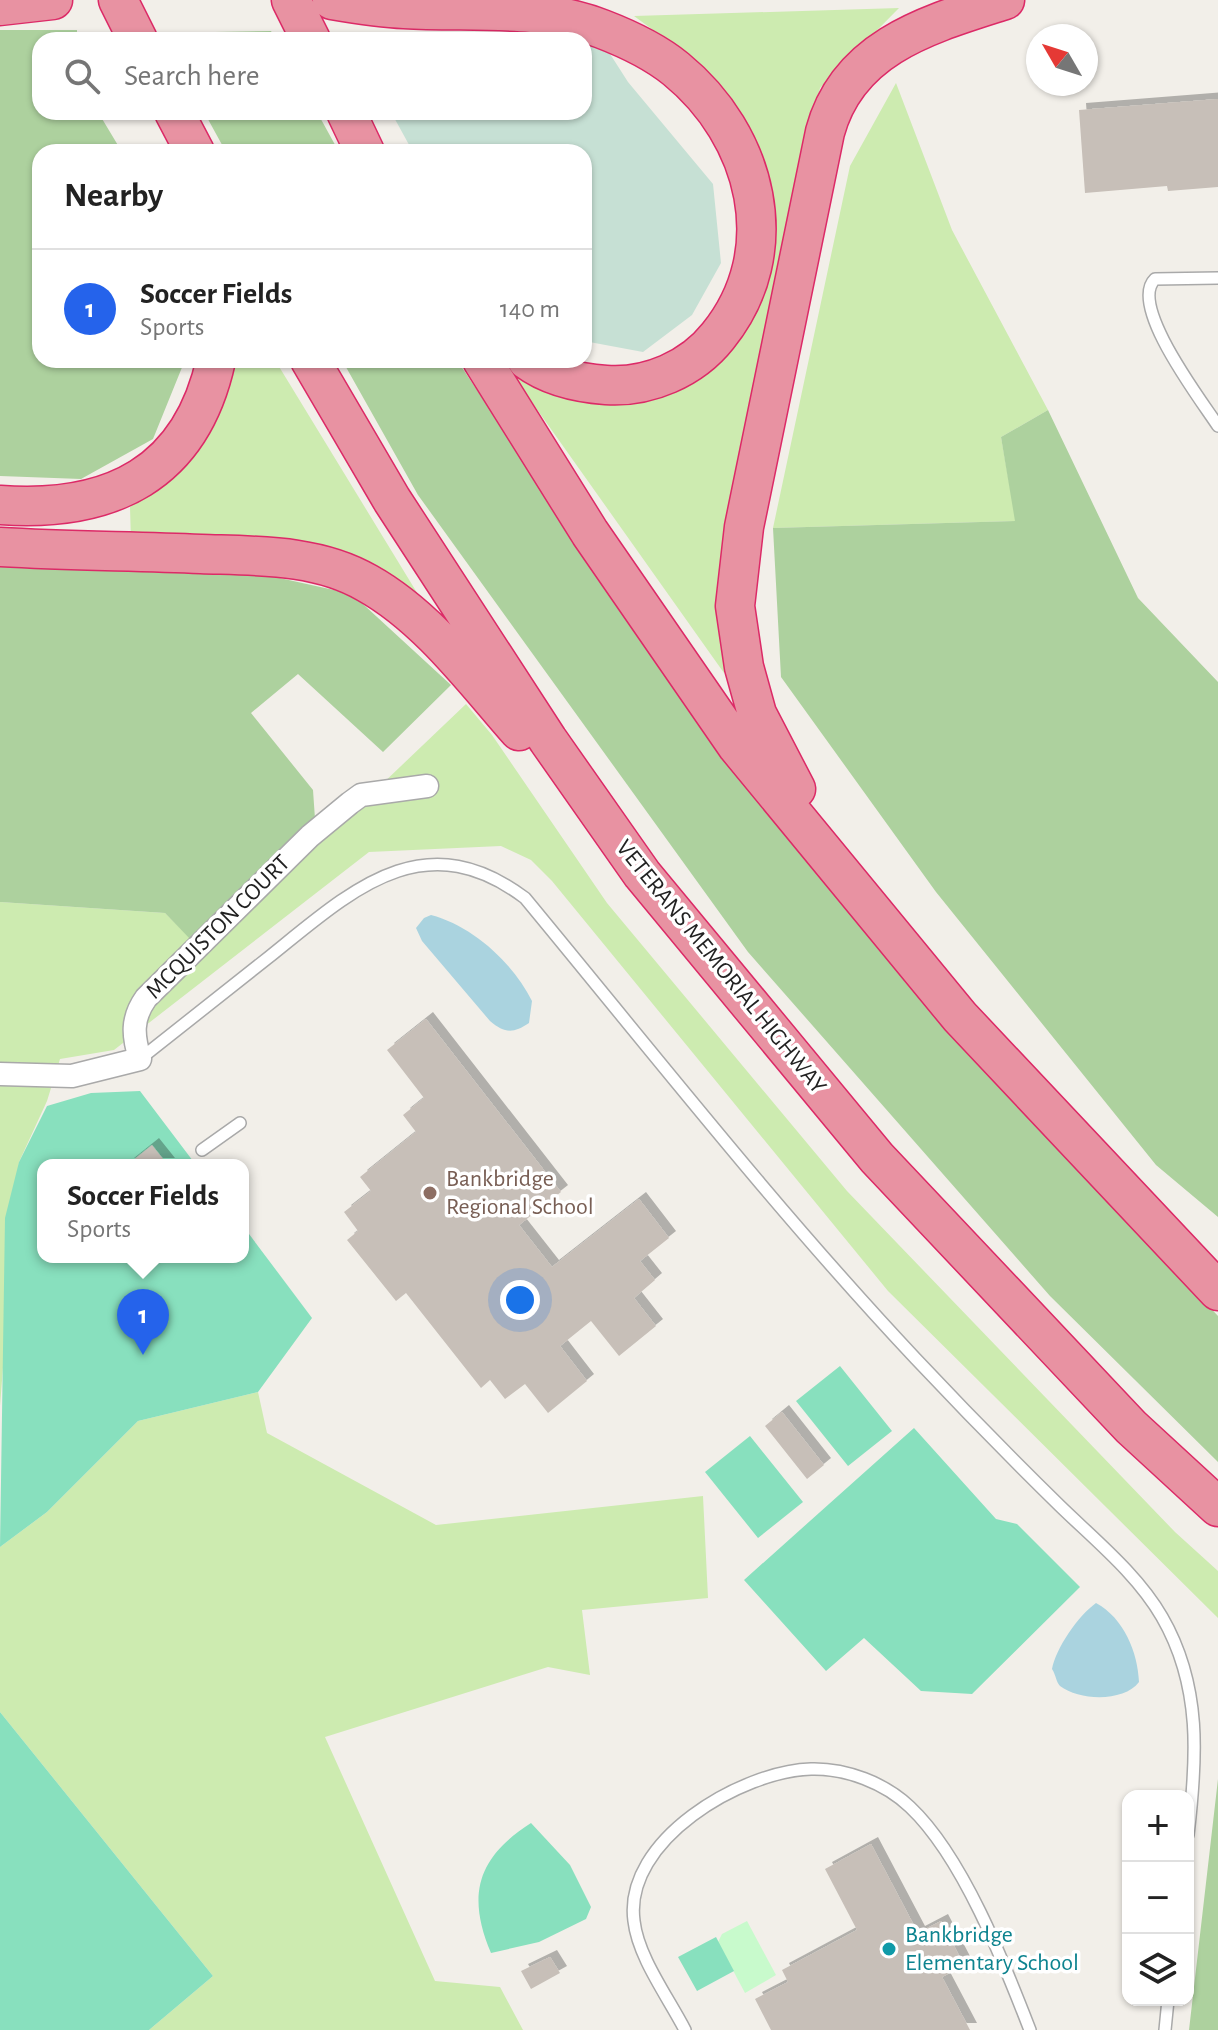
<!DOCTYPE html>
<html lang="en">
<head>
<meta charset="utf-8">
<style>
	body { margin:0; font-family:"Alegreya Sans",sans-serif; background:#f6f6f6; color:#222 }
	.controls { position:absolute; right:24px; bottom:24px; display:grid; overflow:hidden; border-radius:16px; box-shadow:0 2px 6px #0004 }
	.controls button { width:72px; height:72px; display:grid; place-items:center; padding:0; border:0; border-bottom:2px solid #e0e0e0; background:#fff; color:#222; font:40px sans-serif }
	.compass { position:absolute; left:1026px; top:24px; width:72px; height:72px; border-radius:50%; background:#fff; box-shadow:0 2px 6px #0004; rotate:309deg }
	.you { position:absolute; left:520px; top:1300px; width:28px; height:28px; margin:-20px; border:6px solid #fff; border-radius:50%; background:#1a73e8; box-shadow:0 0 0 12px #1a73e833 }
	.badge { display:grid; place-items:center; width:52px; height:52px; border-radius:50%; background:#2563eb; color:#fff; font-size:26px; font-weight:700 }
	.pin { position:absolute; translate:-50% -66px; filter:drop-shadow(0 2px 4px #0008) }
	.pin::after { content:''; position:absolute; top:42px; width:28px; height:24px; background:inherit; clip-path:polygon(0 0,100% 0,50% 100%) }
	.popup { position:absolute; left:37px; top:1159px; width:212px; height:104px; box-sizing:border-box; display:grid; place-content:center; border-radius:16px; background:#fff; filter:drop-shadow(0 2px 6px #0005); font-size:26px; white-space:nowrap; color:#767676 }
	.popup b { font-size:30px; color:#222 }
	.popup::after { content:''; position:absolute; left:50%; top:100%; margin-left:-16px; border:16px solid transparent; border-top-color:#fff }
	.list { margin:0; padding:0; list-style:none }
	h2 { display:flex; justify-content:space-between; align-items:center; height:104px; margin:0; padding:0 32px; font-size:34px }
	h2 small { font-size:26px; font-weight:400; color:#767676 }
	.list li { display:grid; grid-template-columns:52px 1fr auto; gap:24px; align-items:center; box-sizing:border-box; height:120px; padding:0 32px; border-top:2px solid #e0e0e0 }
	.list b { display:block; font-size:30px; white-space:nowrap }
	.list p { margin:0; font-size:26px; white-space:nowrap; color:#767676 }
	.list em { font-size:26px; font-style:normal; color:#767676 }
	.icon { flex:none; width:44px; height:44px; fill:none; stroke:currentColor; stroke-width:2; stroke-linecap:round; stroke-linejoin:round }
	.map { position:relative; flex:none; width:1218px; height:2030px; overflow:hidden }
	.search { position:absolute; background:#fff; box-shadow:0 2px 6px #0004; left:32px; top:32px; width:560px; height:88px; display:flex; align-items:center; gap:20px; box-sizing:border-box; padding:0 28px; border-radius:24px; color:#767676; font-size:30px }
	.panel { position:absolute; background:#fff; box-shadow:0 2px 6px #0004; left:32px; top:144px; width:560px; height:224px; border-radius:24px }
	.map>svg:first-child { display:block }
</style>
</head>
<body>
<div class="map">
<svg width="1218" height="2030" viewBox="0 0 1218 2030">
	<defs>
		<filter id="shadow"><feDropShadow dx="7" dy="-7" stdDeviation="0" flood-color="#0004"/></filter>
	</defs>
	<rect width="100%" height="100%" fill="#f2efe9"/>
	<path fill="#cdebb0" d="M899 8 820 88 780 251 730 516 724 673 507 367 619 401 707 370 771 191 705 68 634 16Z
		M896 83 952 230 1048 410 1001 437 1016 521 773 528 850 166Z
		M219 360H275L430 614 341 553 131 541 130 507 200 449Z
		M466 704 492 735 607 903 847 1191 1175 1532 1218 1571V1618L888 1291 552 881 531 860 501 846 369 852 114 1050 60 1059 47 1101 19 1162 0 1406V902L165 913 205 953Z
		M258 1392 267 1433 436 1525 703 1496 708 1598 582 1610 590 1675 548 1667 325 1737 435 1981 500 1987 523 2030H149L213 1976 0 1712V1547L47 1512 138 1421Z"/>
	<path fill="#add19e" d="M0 30H77V40H40V112H98L122 152H40V360H185L153 439 81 479 0 476Z
		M271 31 276 40H164L160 33Z
		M204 112H317L339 152H226Z
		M342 360H457L694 717 907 984 1218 1316V1462L1050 1296 748 952 418 495Z
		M1048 410 1138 598 1218 682V1217L1156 1165 936 892 781 677 773 528 1015 521 1001 437Z
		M0 559 257 573 352 594 451 685 383 752 298 674 251 713 313 790 315 819 191 940 165 913 0 902Z
		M1218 1779V2030H1189Z"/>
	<path fill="#c6e0d4" d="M348 32H596L628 82 713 184 721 263 692 315 643 352 584 341V152H413L391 112H584V40H353Z"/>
	<path fill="#c8facc" d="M747 1921 776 1975 745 1993 718 1942 722 1934Z"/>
	<path fill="#88e0be" d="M140 1091 196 1165H43V1257H243V1226L312 1318 258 1392 138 1421 47 1512 0 1547 5 1218 19 1162 47 1106 91 1093Z
		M840 1366 892 1431 848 1466 796 1401Z
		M914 1428 996 1519 1017 1524 1080 1587 972 1694 921 1691 864 1638 826 1671 744 1580Z
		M750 1436 803 1502 758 1538 705 1472Z
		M0 1712 213 1976 149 2030H0Z
		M531 1823 570 1865 591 1907 586 1919 539 1942 491 1953C466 1894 478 1857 531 1823Z
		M716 1937 734 1971 697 1991 678 1957Z"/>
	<path fill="#aad3df" d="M431 915C473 926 513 963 532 1001L529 1023C513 1034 504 1033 490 1021L422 941 416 928 424 918Z
		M1096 1603C1124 1618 1138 1653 1139 1682 1124 1702 1080 1701 1060 1686 1056 1682 1056 1675 1052 1669 1056 1648 1078 1616 1096 1603Z"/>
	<path fill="#c7bfb8" filter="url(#shadow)" d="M1218 99V187L1168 191 1167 186 1085 193 1079 110Z
		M426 1019 561 1192 519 1225 552 1267 639 1199 669 1238 640 1261 655 1280 634 1298 656 1326 619 1356 591 1321 560 1346 587 1381 548 1413 525 1384 505 1399 490 1380 481 1388 406 1293 396 1301 347 1240 358 1231 344 1212 371 1191 360 1177 416 1132 403 1115 424 1098 387 1050Z
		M152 1145 168 1165H127Z
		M782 1412 824 1465 807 1479 765 1426Z
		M871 1844 918 1933 941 1921 964 1965 942 1977 970 2030H771L755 1999 788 1982 782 1970 857 1930 825 1869Z
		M550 1957 560 1973 531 1989 521 1971Z"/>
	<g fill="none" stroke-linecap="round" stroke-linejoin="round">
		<defs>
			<path id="service" d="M1218 278 1155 279C1128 305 1201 400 1218 426
				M140 1059C183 1025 226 991 269 957 350 892 423 821 525 898 654 1054 777 1211 916 1359 963 1409 1011 1458 1060 1506 1096 1541 1137 1574 1162 1617 1202 1686 1197 1759 1188 1835
				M202 1150 240 1123
				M685 2030C668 1997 638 1957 634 1921 623 1840 742 1771 811 1769 846 1768 885 1783 910 1807 963 1857 1004 1963 1030 2030
				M1165 2030 1168 2000"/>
			<path id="minor" d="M0 1074 72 1076 140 1059C133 1036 131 1019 146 998L310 836 350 803 361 795 427 786"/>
			<path id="motorway" d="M118 0 138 40
				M291 0 311 40
				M332 0C356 4 380 8 404 9 470 13 539 4 602 29 628 39 654 51 676 69 757 135 787 251 718 336 692 369 648 388 606 385 578 383 550 377 527 360
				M0 6 53 0
				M174 112 195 152
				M346 112 365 152
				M310 360 392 500 548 740 642 874 877 1158 1131 1427 1218 1507
				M482 360 590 533 737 746 960 1017 1218 1291
				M0 505C111 513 191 474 216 360
				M0 547C67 551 134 551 201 554 257 556 317 554 367 583 428 617 474 680 519 731
				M796 789 757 714 744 667 735 606 744 527 825 132C848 46 930 24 1005 0"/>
		</defs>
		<use href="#service" stroke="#a9a9a9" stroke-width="14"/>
		<use href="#minor" stroke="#a9a9a9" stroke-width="25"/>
		<use href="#motorway" stroke="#dc2a67" stroke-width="41"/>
		<use href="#service" stroke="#fff" stroke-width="11"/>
		<use href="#minor" stroke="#fff" stroke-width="22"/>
		<use href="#motorway" stroke="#e892a2" stroke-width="38"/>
	</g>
	<circle fill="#8d6e63" stroke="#fff" stroke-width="3" cx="430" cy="1193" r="8"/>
	<circle fill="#0f9aa8" stroke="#fff" stroke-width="3" cx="889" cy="1949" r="8"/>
	<g text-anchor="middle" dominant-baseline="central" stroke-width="7" stroke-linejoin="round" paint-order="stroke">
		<g font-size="24" fill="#222" stroke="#fff">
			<text transform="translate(218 927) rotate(-45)">MCQUISTON COURT</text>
			<text transform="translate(721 967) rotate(51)">VETERANS MEMORIAL HIGHWAY</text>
		</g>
		<g font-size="24" fill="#785e54" stroke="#fff" text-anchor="start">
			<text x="446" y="1179">Bankbridge<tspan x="446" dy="28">Regional School</tspan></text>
		</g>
		<g font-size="24" fill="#0d838f" stroke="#fff" text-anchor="start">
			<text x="905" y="1935">Bankbridge<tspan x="905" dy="28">Elementary School</tspan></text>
		</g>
	</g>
</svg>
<div class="controls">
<button>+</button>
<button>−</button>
<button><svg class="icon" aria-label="layers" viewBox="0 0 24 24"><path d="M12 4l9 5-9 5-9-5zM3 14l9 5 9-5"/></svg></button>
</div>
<svg class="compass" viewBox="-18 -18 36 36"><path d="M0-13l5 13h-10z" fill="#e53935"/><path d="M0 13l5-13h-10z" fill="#767676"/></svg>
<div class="you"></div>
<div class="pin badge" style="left:143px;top:1355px">1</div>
<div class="popup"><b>Soccer Fields</b>Sports</div>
<div class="search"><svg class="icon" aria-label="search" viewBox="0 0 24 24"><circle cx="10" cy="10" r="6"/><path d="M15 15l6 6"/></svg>Search here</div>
<section class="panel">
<h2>Nearby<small></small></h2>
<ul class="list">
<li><span class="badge">1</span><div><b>Soccer Fields</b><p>Sports</p></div><em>140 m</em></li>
</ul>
</section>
</div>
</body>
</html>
